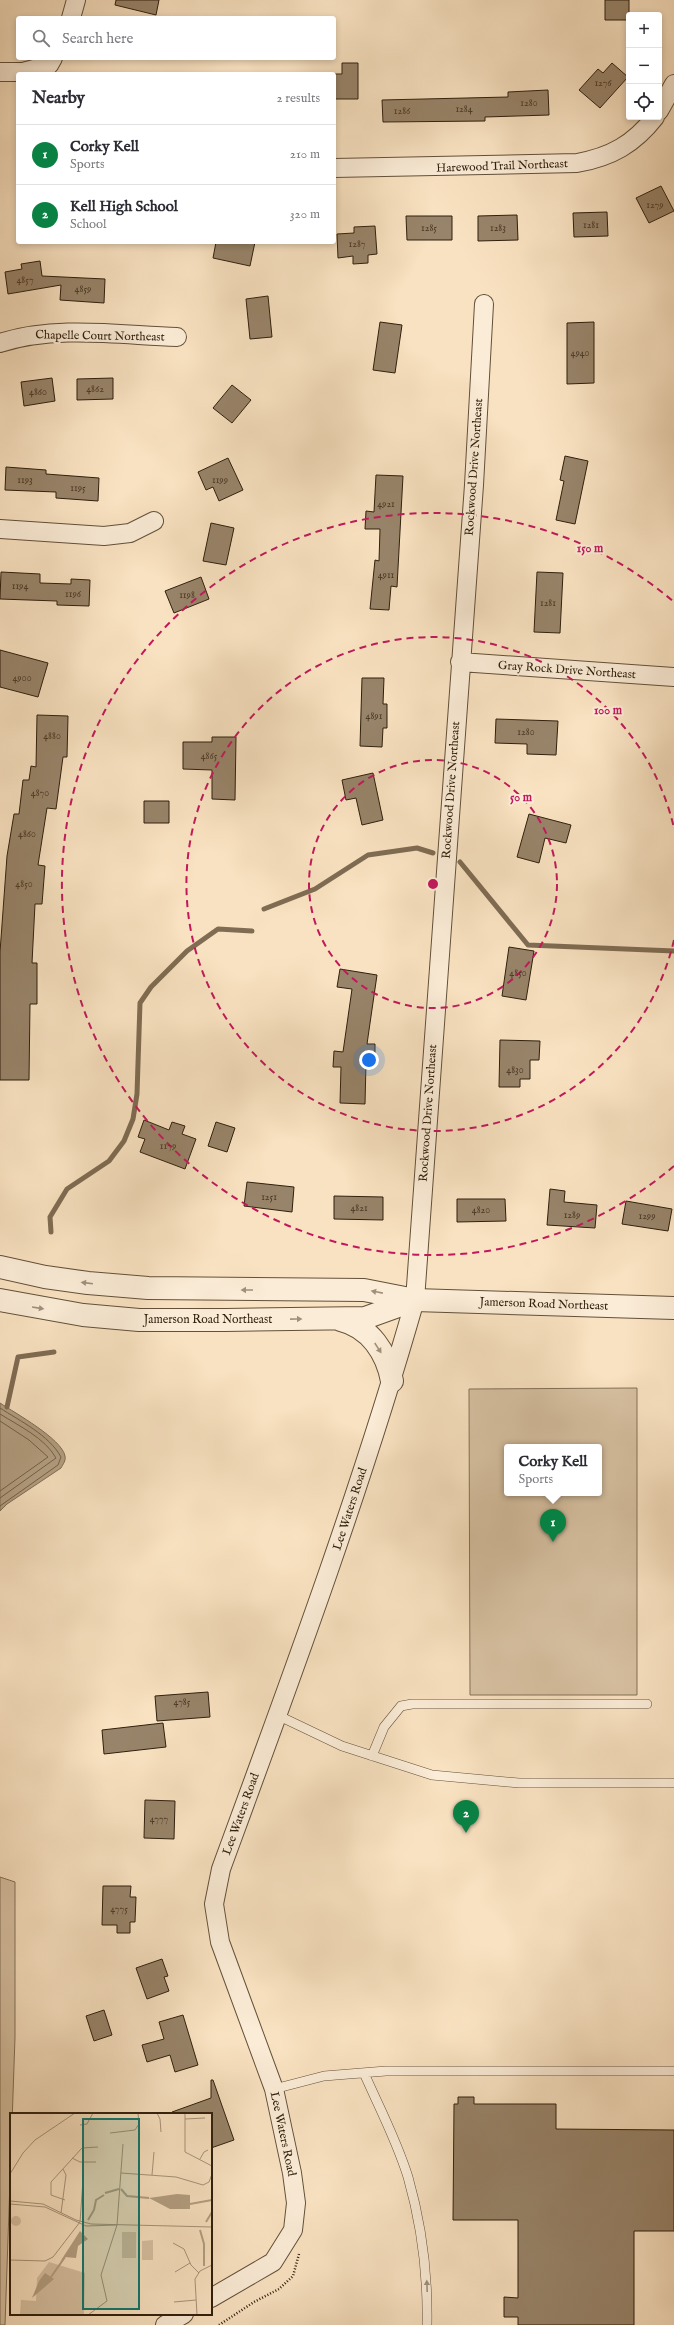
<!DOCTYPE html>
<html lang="en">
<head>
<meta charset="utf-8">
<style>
	body { margin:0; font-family:"IM FELL English",serif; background:#f2f2f3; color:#2b2b33 }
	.controls { position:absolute; right:12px; top:12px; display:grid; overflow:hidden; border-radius:4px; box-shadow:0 2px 6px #0003 }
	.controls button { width:36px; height:36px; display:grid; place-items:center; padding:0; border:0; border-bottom:1px solid #e1e1e2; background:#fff; color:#2b2b33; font:20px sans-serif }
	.you { position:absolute; left:369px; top:1060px; width:14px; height:14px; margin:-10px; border:3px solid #fff; border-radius:50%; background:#1a73e8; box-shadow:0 0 0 6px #1a73e833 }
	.badge { display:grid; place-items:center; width:26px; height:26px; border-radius:50%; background:#0b8043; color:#fff; font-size:13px; font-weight:700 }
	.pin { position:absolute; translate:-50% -33px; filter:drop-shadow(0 1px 2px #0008) }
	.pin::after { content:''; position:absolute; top:21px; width:14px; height:12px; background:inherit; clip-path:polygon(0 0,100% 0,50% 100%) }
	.popup { position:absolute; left:504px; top:1444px; width:98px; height:52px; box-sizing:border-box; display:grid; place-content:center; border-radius:4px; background:#fff; filter:drop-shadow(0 1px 3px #0005); font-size:13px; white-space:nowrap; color:#7c7c81 }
	.popup b { font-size:15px; color:#2b2b33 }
	.popup::after { content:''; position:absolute; left:50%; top:100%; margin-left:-8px; border:8px solid transparent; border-top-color:#fff }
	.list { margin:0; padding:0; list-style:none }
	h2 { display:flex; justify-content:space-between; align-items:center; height:52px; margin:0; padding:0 16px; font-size:17px }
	h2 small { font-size:13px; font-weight:400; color:#7c7c81 }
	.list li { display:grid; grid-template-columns:26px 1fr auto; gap:12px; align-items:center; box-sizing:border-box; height:60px; padding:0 16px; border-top:1px solid #e1e1e2 }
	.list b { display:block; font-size:15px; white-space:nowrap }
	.list p { margin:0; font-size:13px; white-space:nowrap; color:#7c7c81 }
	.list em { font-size:13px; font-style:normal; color:#7c7c81 }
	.icon { flex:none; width:22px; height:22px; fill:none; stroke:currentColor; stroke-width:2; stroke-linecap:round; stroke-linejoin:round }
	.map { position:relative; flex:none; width:674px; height:2325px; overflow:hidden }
	.search { position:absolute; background:#fff; box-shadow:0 2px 6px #0003; left:16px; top:16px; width:320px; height:44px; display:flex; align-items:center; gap:10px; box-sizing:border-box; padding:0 14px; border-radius:4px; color:#7c7c81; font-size:15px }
	.panel { position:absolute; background:#fff; box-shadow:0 2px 6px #0003; left:16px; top:72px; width:320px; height:172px; border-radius:4px }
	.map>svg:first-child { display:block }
</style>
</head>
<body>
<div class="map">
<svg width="674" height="2325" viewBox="0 0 674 2325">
	<rect width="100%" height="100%" fill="#f9e2c1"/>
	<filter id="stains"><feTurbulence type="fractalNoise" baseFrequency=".005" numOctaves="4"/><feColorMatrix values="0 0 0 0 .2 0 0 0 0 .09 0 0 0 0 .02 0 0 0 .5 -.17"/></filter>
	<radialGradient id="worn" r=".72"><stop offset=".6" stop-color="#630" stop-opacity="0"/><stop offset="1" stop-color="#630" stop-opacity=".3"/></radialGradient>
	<path fill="#d7c1a2" stroke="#837057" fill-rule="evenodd" d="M637 1388V1695H470L469 1389ZM507 1447H599V1493H507Z
		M0 1877 15 1882V2037L5 2325H0Z"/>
	<path fill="#b4a083" stroke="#7f6c53" d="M0 1403C15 1413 62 1439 65 1456 66 1461 63 1464 61 1468L7 1504 0 1511Z"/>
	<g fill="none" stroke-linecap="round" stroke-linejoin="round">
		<path stroke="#726048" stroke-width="1" d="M0 1408C20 1421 49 1435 61 1457L58 1465 0 1506
			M0 1414C19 1426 45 1438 56 1458L0 1498
			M0 1421 29 1440 48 1457 0 1491"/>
		<path stroke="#7f6c53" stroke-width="5" d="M460 862 528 945 674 951
			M264 909 315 889 368 855 417 848 433 853
			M51 1232 50 1217 67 1189 109 1161 124 1141 133 1119 137 1094 140 1003 151 987 187 951 218 929 252 931
			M7 1407 18 1357 54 1352"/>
	</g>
	<path fill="#98846a" stroke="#2f1f0c" d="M116 0H159L156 15 115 5Z
		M605 0H629V20H605Z
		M342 63H358V99H334V74H342Z
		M612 63 628 77 600 108 579 90 598 69 603 73Z
		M548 90 549 115 485 117V121L383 122 382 100 508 97V92Z
		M661 186 674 211 649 223 636 198Z
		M607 212 608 236 574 237 573 213Z
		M517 215 518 240 478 241V216Z
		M406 216H452V240H407Z
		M375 226 377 254 368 255V263L353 264V256L338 258 337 234 354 233V227Z
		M216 242H255L250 266 213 258Z
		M40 261 42 276 105 279 104 303 60 300 61 285 8 294 5 272 22 269 21 264Z
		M268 296 272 337 250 339 246 299Z
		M380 322 402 325 395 373 373 370Z
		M594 322V383L567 384V323Z
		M52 378 55 401 24 406 21 382Z
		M113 378V399L77 400V379Z
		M232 385 251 400 232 423 213 408Z
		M565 456 588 461 575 524 556 520 564 481 560 480Z
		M228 458 243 490 219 501 213 487 206 490 198 472Z
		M6 467 46 470V474L99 478 98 501 56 498V492L5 490Z
		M376 475 403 476 397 587 391 586 389 610 370 609 375 560 379 561 380 529H365L366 511 374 512Z
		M211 523 234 528 226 565 203 561Z
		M1 572 40 574V583L71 584V579L90 580 89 606 57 605V601L0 599Z
		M537 572 563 573 560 633 534 632Z
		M201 577 209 599 174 613 165 591Z
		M0 650 48 663 38 697 0 687Z
		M362 678H384L383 704H387V728H383L382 747 360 746Z
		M37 715 68 716 67 757H63L56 809 47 808 38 865 45 866 42 904H35L32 963H37V1004H30L29 1080H0V952L7 856 14 814H19L23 780H29L31 766 36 767Z
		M496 719 558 721 556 755 527 754V744L495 743Z
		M212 737H236L235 800 212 799V770L183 769V742H212Z
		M373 773 383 820 362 825 356 798 346 800 342 780Z
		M144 801H169V823H144Z
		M529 814 571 825 566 843 545 838 539 863 517 857Z
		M509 947 534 951 526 1000 502 996Z
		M340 969 377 975 367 1044H375V1063H366L365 1104 340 1103 341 1067H333L334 1051 343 1052 352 989 337 987Z
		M500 1040 540 1041 539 1060H530V1079H520V1087H499Z
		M144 1120 169 1130 172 1122 185 1126 182 1134 196 1139 185 1169 140 1152 145 1139 138 1137Z
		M216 1122 235 1128 227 1152 208 1146Z
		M247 1182 294 1187 292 1212 244 1206Z
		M550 1189 565 1191 564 1202 597 1205 595 1228 547 1225Z
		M334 1196 383 1197V1220L334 1219Z
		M457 1199H505L506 1221 457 1222Z
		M626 1201 672 1209 668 1231 622 1224Z
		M208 1692 210 1717 157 1721 155 1696Z
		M163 1723 166 1747 104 1754 102 1730Z
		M145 1800 175 1801 174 1839 144 1838Z
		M103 1886H131L130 1897H136L135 1922H130V1933H117V1925H102Z
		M162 1959 168 1976 164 1977 169 1991 147 1999 136 1968Z
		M104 2010 112 2035 94 2041 86 2016Z
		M183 2015 198 2065 175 2072 170 2055 147 2062 142 2045 164 2039 159 2022Z
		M211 2080H213L234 2140 211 2148V2114H172V2112L211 2098Z
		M458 2097H474V2104H556V2129L674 2130V2231H634V2325H518V2317H504V2297L518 2298V2220H453L454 2104H458Z"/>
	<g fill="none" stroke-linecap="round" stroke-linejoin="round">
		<defs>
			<path id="service" d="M277 1715 342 1746 432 1775 519 1783H674
				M372 1756 384 1727 401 1706 412 1704H647
				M364 2073C379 2107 397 2141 408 2177 422 2226 428 2274 427 2325
				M274 2089 324 2076 386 2071H674"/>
			<path id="minor" d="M71 18 76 0
				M0 72H23L49 65 53 58
				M659 111 674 84
				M334 168 577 163C611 157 634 144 655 117
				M0 343C56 325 119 335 177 337
				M0 529 104 536 130 533 154 521
				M460 662 674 677
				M211 2298 273 2262 293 2230 296 2203 292 2173 274 2089 220 1942 214 1904 221 1869C290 1681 360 1493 415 1300L474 485 484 304
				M165 2325 184 2314"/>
			<path id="tertiary" d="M0 1267 45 1277 88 1283 148 1288 364 1290 415 1300 674 1308
				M0 1300 83 1315 139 1320H225L365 1318 415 1300
				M341 1320C370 1327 387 1353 392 1381"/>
		</defs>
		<use href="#service" stroke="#625039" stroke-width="10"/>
		<use href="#minor" stroke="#625039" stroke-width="20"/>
		<use href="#tertiary" stroke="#625039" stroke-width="24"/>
		<path stroke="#2f1f0c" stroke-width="2.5" stroke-dasharray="1 2" stroke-linecap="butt" d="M219 2325 254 2302 279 2289 293 2276 299 2254"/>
		<use href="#service" stroke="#fbecd7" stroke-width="9"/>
		<use href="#minor" stroke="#fbecd7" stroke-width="18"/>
		<use href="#tertiary" stroke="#fbecd7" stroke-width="22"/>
	</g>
	<defs><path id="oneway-solid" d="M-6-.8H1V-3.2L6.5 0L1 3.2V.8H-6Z"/></defs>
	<g fill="#9f907c">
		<use href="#oneway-solid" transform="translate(87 1283) rotate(-173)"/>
		<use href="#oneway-solid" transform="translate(247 1290) rotate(180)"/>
		<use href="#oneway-solid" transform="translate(377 1292) rotate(-169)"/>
		<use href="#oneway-solid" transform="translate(38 1308) rotate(9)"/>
		<use href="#oneway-solid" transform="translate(296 1319) rotate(-1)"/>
		<use href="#oneway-solid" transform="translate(378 1348) rotate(57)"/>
		<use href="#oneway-solid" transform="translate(427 2286) rotate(-92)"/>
	</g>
	<g fill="none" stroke="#c2185b" stroke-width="2" stroke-dasharray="7 5">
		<circle cx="433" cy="884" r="124"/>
		<path d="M674 940A247 247 0 1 1 674 828"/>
		<path d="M674 1166A371 371 0 1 1 674 602"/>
	</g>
	<g text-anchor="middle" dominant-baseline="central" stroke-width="4" stroke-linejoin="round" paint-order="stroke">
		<g font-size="10" fill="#493824">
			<text x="603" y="83">1276</text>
			<text x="529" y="103">1280</text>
			<text x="464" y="109">1284</text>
			<text x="402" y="111">1286</text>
			<text x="655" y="205">1279</text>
			<text x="591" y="225">1281</text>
			<text x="429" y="228">1285</text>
			<text x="498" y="228">1283</text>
			<text x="357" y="244">1287</text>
			<text x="25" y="280">4857</text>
			<text x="83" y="289">4859</text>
			<text x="580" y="353">4940</text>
			<text x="95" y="389">4862</text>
			<text x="38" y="392">4860</text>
			<text x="25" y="480">1193</text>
			<text x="220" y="480">1199</text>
			<text x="78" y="488">1195</text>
			<text x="386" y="504">4921</text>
			<text x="386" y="575">4911</text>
			<text x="20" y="586">1194</text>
			<text x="73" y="594">1196</text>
			<text x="187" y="595">1198</text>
			<text x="548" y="603">1281</text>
			<text x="22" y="678">4900</text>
			<text x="374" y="716">4891</text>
			<text x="526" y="732">1280</text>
			<text x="52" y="736">4880</text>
			<text x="209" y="756">4865</text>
			<text x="40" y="793">4870</text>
			<text x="27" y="834">4860</text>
			<text x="24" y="884">4850</text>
			<text x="518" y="973">4850</text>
			<text x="515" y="1070">4830</text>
			<text x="168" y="1146">1179</text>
			<text x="269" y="1197">1251</text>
			<text x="359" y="1208">4821</text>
			<text x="481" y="1210">4820</text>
			<text x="572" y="1215">1289</text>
			<text x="647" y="1216">1299</text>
			<text x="182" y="1702">4785</text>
			<text x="159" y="1819">4777</text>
			<text x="119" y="1909">4775</text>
		</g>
		<g font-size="12" fill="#2f1f0c" stroke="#fbecd7">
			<text transform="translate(502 166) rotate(-2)">Harewood Trail Northeast</text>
			<text transform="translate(100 336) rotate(1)">Chapelle Court Northeast</text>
			<text transform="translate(474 467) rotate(-86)">Rockwood Drive Northeast</text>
			<text transform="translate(567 670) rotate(4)">Gray Rock Drive Northeast</text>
			<text transform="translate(451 790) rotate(-86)">Rockwood Drive Northeast</text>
			<text transform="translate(428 1113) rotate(-86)">Rockwood Drive Northeast</text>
			<text transform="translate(544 1304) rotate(2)">Jamerson Road Northeast</text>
			<text x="208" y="1319">Jamerson Road Northeast</text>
			<text transform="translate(350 1509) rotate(-72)">Lee Waters Road</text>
			<text transform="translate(241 1814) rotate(-70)">Lee Waters Road</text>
			<text transform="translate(283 2134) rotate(78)">Lee Waters Road</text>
		</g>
	</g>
	<g transform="translate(10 2113)">
		<rect width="202" height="202" fill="#f9e2c1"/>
		<path d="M1 108a5 5 0 1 1 10 0a5 5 0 1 1-10 0ZM112 119H126V145H112ZM143 127V147H132V128ZM39 149 75 160 74 202H10L11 187 26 188 27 165Z" fill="#d7c1a2"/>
		<path d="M167 81 180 82V96H160L139 85ZM70 118 78 126 68 133 66 145 55 144 50 149ZM35 160 44 166 22 185 29 168Z" fill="#b4a083"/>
		<path fill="none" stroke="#b4a083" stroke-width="2" d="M111 76 117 83 139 85M95 80 109 76M180 91 202 87M78 107 84 97 86 87 94 82M196 109 202 99V89M190 117 194 131V153M41 164 55 144"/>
		<path fill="none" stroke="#a89479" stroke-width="1" d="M147 0 150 6 151 19M175 0V39L202 53M175 6 195 5M70 12 77 11 83 0M100 20 125 17 129 11 128 0M62 45 70 49H86M190 46 194 39 198 37M111 60 166 64 193 72 199 69 202 61M0 61 13 40 25 27 65 0M142 62 144 39M55 87 41 82V69L72 35 88 34M0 88 33 91 66 107 81 111 202 114M0 91 35 94 76 113 107 112M51 100 56 62 53 56M163 130 174 136 181 152 189 160M0 147 35 148 43 144 70 109 73 67M165 159 180 150M164 189 186 187M78 202 97 188 91 162 107 112 113 31M187 202 185 166 190 158 202 152"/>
		<path fill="#0f766e" fill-opacity="0.15" stroke="#0f766e" stroke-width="2" d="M73 6H129V196H73Z"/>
		<rect width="202" height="202" fill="none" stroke="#2f1f0c" stroke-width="2"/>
	</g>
	<circle cx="433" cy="884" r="6" fill="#c2185b" stroke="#fbecd7" stroke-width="2"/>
	<g font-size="12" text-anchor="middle" font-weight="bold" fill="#c2185b" stroke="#fbecd7" stroke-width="4" stroke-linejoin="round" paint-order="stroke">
		<text x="590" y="552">150 m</text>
		<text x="608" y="714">100 m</text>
		<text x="521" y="801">50 m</text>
	</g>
	<rect width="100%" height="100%" filter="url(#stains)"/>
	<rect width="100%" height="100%" fill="url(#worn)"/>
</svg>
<div class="controls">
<button>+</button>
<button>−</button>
<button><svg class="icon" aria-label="locate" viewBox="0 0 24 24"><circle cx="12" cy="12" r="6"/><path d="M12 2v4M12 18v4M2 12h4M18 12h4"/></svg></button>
</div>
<div class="you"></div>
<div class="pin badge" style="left:553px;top:1542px">1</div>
<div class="popup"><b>Corky Kell</b>Sports</div>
<div class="pin badge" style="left:466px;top:1833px">2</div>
<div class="search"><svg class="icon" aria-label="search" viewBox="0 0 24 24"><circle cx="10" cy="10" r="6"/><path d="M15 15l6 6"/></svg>Search here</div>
<section class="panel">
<h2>Nearby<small>2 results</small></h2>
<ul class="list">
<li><span class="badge">1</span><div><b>Corky Kell</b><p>Sports</p></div><em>210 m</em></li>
<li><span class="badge">2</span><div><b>Kell High School</b><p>School</p></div><em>320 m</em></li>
</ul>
</section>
</div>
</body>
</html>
